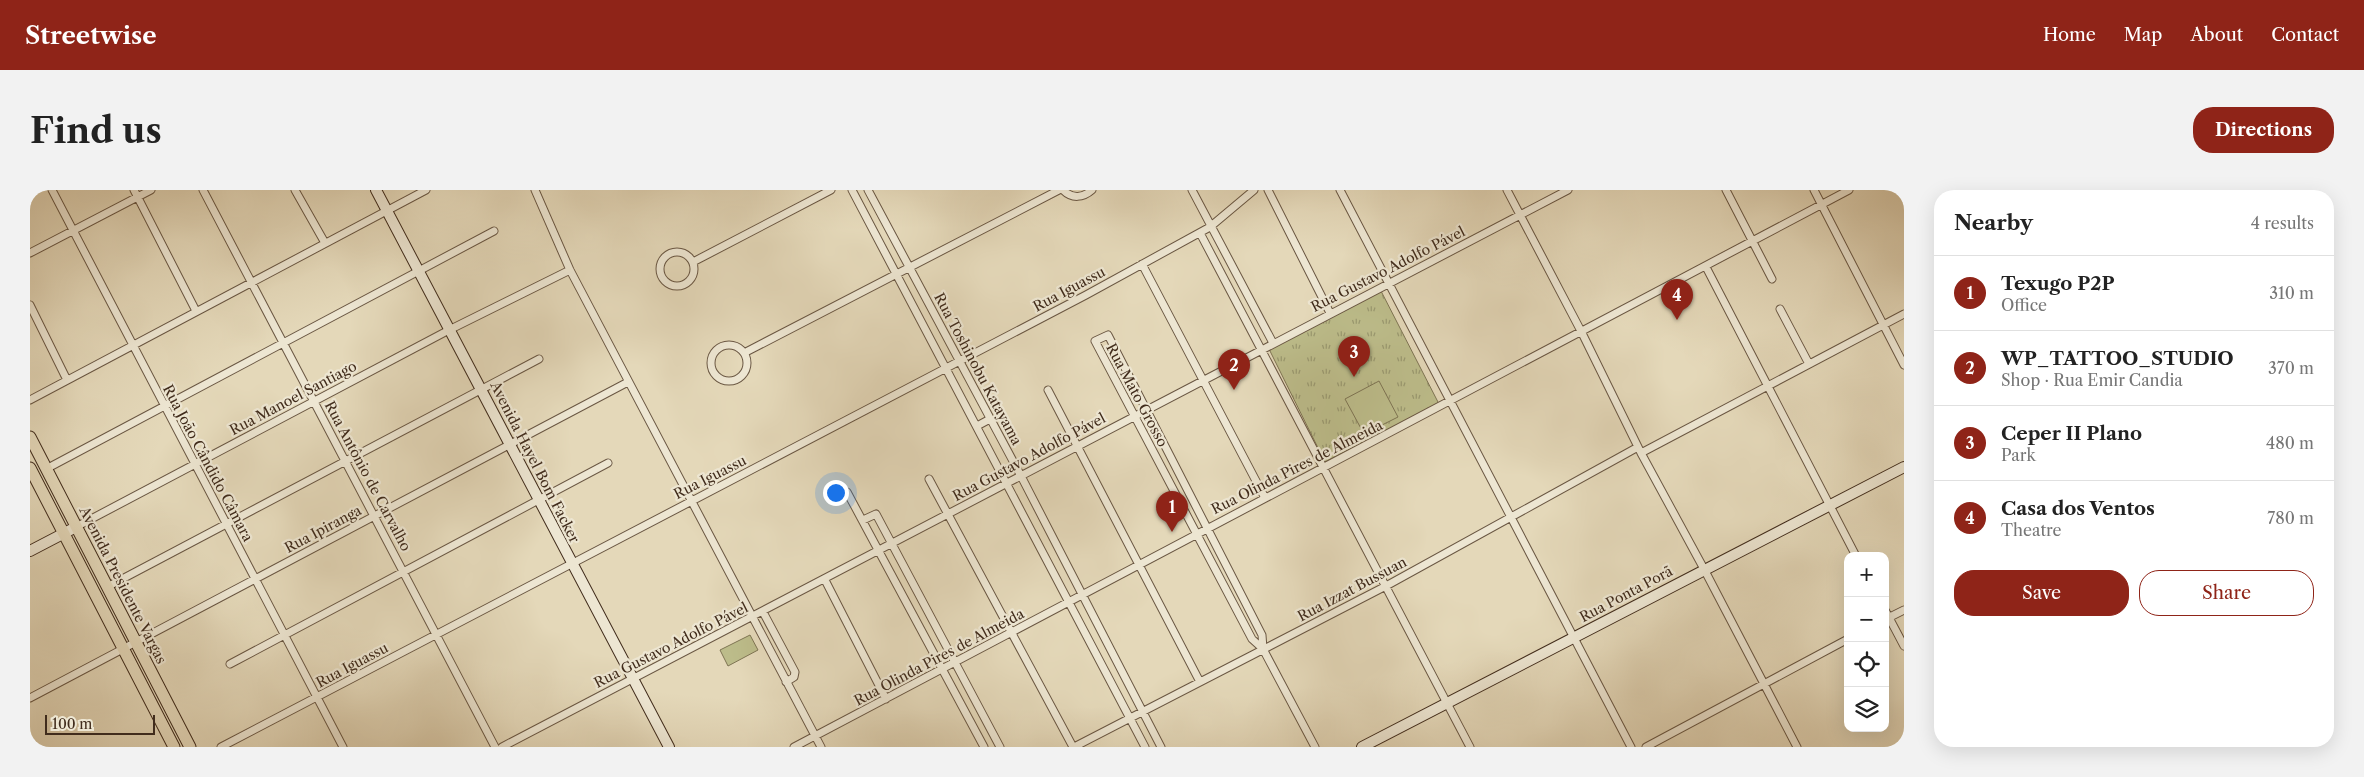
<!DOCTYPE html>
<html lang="en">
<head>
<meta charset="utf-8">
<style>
	body { margin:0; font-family:"Libre Caslon Text",serif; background:#f2f2f2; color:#222 }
	.controls { position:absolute; right:15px; bottom:15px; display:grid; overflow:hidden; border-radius:10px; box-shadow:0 5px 20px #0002 }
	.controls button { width:45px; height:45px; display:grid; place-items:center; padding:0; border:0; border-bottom:1px solid #e0e0e0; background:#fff; color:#222; font:25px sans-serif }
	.scale { position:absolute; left:15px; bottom:12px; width:110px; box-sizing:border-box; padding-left:5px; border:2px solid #412c1c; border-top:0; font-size:14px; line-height:18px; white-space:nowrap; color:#412c1c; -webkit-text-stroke:4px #ede6d2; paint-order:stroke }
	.you { position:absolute; left:805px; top:302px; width:18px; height:18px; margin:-12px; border:4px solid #fff; border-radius:50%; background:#1a73e8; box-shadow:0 0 0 8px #1a73e833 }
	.badge { display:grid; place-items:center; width:32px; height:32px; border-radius:50%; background:#8f2418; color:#fff; font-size:16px; font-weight:700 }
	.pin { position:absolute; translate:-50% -41px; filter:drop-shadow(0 1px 2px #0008) }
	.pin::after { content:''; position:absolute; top:26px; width:18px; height:15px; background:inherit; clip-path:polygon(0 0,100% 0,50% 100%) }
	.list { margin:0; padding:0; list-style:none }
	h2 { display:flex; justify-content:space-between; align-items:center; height:65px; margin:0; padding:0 20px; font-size:21px }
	h2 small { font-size:16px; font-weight:400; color:#767676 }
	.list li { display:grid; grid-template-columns:32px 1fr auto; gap:15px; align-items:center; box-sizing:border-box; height:75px; padding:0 20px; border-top:1px solid #e0e0e0 }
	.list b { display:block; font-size:19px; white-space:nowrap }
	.list p { margin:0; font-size:16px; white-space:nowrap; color:#767676 }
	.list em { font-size:16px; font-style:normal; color:#767676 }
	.actions { display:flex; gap:10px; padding:15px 20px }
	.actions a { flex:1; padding:11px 0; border:1px solid #8f2418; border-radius:20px; text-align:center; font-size:18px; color:#8f2418 }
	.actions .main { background:#8f2418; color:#fff }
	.icon { flex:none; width:28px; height:28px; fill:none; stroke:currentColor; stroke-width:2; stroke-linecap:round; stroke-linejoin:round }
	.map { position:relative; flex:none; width:1874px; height:557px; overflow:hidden; border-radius:20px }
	header { display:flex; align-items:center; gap:30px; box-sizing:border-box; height:70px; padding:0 25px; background:#8f2418; color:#fff }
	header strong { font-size:24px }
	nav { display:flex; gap:28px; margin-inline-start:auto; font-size:18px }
	.intro { display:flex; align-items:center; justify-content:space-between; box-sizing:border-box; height:120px; padding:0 30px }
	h1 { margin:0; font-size:35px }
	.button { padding:12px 22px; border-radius:20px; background:#8f2418; color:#fff; font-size:18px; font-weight:700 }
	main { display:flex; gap:30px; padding:0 30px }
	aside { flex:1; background:#fff; border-radius:20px; box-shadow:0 5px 20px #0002 }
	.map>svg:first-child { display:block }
</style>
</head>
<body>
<header>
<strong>Streetwise</strong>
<nav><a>Home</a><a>Map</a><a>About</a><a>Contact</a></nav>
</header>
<div class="intro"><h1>Find us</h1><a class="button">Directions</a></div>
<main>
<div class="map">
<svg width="1874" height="557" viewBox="0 0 1874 557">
	<defs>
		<pattern id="park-tufts" width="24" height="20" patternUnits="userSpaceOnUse" patternTransform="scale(1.25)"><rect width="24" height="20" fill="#bcbc8a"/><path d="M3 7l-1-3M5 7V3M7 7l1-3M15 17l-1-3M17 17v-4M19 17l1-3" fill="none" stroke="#9a9970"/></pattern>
	</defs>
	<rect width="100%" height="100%" fill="#e4d8b9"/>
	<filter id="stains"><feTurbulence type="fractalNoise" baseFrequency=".004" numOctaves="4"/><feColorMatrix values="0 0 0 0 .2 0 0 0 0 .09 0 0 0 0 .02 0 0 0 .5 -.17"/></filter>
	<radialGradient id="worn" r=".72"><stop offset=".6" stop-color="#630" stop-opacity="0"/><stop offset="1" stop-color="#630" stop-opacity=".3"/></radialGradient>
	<path fill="url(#park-tufts)" stroke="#7e7453" d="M1351 101 1409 214 1295 272 1239 159Z"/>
	<path fill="#bcbc8a" stroke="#7e7453" d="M1349 191 1368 227 1334 244 1315 209Z
		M720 445 728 460 698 476 690 460Z"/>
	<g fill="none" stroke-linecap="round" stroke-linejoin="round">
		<defs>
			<path id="street" d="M22 0 313 557
				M104 0 166 121
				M173 0 465 557
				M265 0 295 53
				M505 0 540 80 791 557
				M822 0 1115 557
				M838 0 991 286 1131 557
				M1033 0C1042 9 1053 8 1062 0
				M1162 0 1243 153
				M1238 0 1300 123
				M1310 0 1601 557
				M1477 0 1552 143 1611 263 1674 379 1767 557
				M1696 0 1742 89
				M1784 0 1874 175
				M1170 43 1440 557
				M630 79a17 17 0 1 1 34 0a17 17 0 1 1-34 0Z
				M0 63 121 0
				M663 72 801 0
				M1112 74 1235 308
				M1676 77 1826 366
				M0 115 37 190
				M1750 119 1779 174
				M681 173a18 18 0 1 1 36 0a18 18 0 1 1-36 0Z
				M714 163 1029 0
				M1018 200 1170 492
				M0 210 396 0
				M947 236 960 229
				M1611 263 1874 124
				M16 279 464 41
				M899 289 1043 557
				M817 302 954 557
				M833 330 846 324 970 557
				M46 337 419 140 540 80
				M795 390 856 509
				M77 397 509 169
				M1855 420 1874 456
				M733 422 765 482 764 487 756 492
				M1856 429 1874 420
				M1233 459 1232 445 1078 145 1065 151 1222 449 1233 459 1285 557
				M200 474 578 273
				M0 508 598 192
				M191 557 1056 105 1180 37 1224 0
				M472 557 1538 0
				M764 557 1819 0
				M1044 557 1356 396 1608 257
				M1616 557 1818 449"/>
			<path id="secondary" d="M346 0 639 557
				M0 361 46 337
				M1332 557 1874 277"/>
			<path id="primary" d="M0 247 160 557
				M0 278 144 557"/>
		</defs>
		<use href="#street" stroke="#6a5743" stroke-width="9"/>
		<use href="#secondary" stroke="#412c1c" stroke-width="12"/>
		<use href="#primary" stroke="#412c1c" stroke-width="13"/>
		<use href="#street" stroke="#ede6d2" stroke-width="7"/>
		<use href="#secondary" stroke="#ede6d2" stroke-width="10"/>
		<use href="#primary" stroke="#e4d8b9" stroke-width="11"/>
	</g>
	<g text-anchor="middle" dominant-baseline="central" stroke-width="4.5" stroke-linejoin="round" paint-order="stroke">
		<g font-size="14" fill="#412c1c" stroke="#ede6d2">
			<text transform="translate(1358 79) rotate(-27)">Rua Gustavo Adolfo Pável</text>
			<text transform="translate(1039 99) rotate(-28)">Rua Iguassu</text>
			<text transform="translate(948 179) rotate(62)">Rua Toshinobu Katayama</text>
			<text transform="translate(1107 205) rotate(62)">Rua Mato Grosso</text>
			<text transform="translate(263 208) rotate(-28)">Rua Manoel Santiago</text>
			<text transform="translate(999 267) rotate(-28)">Rua Gustavo Adolfo Pável</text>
			<text transform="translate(505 272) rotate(63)">Avenida Hayel Bom Facker</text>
			<text transform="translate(178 273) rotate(62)">Rua João Cândido Câmara</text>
			<text transform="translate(1267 277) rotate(-27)">Rua Olinda Pires de Almeida</text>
			<text transform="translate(338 286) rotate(62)">Rua Antônio de Carvalho</text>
			<text transform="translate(680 287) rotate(-27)">Rua Iguassu</text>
			<text transform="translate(293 339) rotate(-28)">Rua Ipiranga</text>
			<text transform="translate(93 395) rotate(63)">Avenida Presidente Vargas</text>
			<text transform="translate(1322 399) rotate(-28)">Rua Izzat Bussuan</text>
			<text transform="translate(1596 404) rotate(-28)">Rua Ponta Porã</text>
			<text transform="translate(641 455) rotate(-27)">Rua Gustavo Adolfo Pável</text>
			<text transform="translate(909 467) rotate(-28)">Rua Olinda Pires de Almeida</text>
			<text transform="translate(322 475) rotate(-28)">Rua Iguassu</text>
		</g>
	</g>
	<rect width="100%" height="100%" filter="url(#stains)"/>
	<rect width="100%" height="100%" fill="url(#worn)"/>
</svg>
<div class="controls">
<button>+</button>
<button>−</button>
<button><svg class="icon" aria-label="locate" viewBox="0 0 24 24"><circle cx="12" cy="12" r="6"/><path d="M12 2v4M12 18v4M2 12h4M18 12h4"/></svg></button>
<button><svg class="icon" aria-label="layers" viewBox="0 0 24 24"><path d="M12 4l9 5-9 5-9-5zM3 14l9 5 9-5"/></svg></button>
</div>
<div class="scale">100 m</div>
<div class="you"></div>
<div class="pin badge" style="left:1142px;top:342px">1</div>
<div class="pin badge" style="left:1204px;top:200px">2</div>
<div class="pin badge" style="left:1324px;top:187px">3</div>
<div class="pin badge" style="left:1647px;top:130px">4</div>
</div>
<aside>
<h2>Nearby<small>4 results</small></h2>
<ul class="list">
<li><span class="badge">1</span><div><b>Texugo P2P</b><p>Office</p></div><em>310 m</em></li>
<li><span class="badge">2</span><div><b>WP_TATTOO_STUDIO</b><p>Shop · Rua Emir Candia</p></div><em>370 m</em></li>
<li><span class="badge">3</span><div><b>Ceper II Plano</b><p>Park</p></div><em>480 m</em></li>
<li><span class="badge">4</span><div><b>Casa dos Ventos</b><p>Theatre</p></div><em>780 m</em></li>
</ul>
<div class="actions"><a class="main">Save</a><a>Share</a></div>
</aside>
</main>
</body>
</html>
